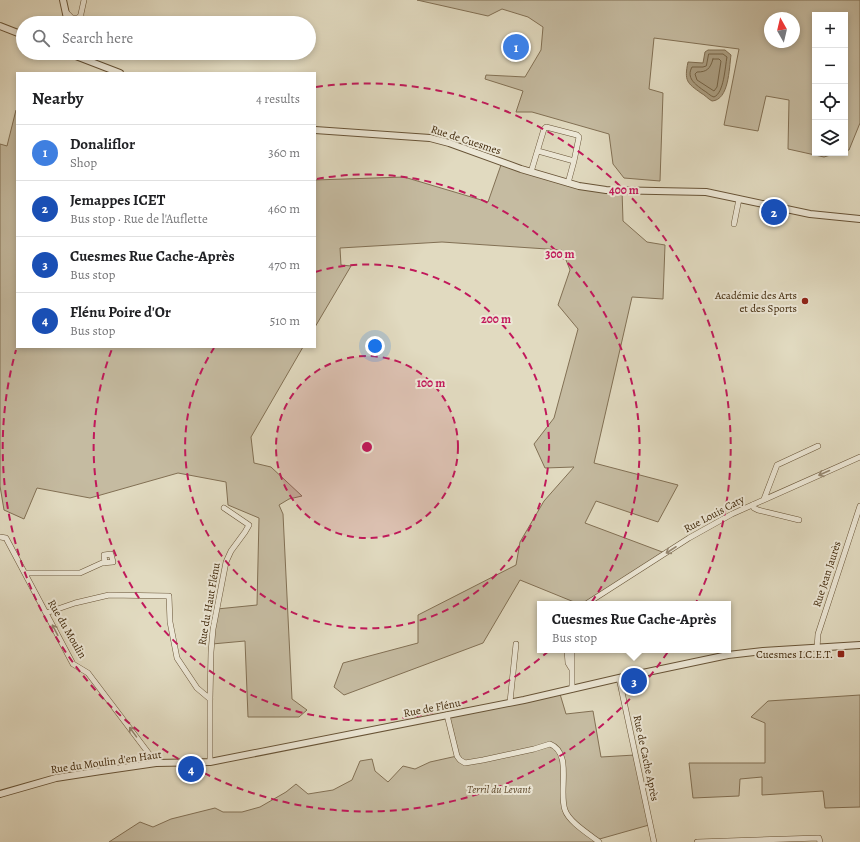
<!DOCTYPE html>
<html lang="en">
<head>
<meta charset="utf-8">
<style>
	body { margin:0; font-family:Alegreya,serif; background:#f2f2f2; color:#202124 }
	.controls { position:absolute; right:12px; top:12px; display:grid; overflow:hidden; border-radius:0px; box-shadow:0 2px 6px #0003 }
	.controls button { width:36px; height:36px; display:grid; place-items:center; padding:0; border:0; border-bottom:1px solid #e0e0e0; background:#fff; color:#202124; font:20px sans-serif }
	.compass { position:absolute; left:764px; top:12px; width:36px; height:36px; border-radius:50%; background:#fff; box-shadow:0 2px 6px #0003; rotate:352deg }
	.you { position:absolute; left:375px; top:346px; width:14px; height:14px; margin:-10px; border:3px solid #fff; border-radius:50%; background:#1a73e8; box-shadow:0 0 0 6px #1a73e833 }
	.badge { display:grid; place-items:center; width:26px; height:26px; border-radius:50%; background:#d93025; color:#fff; font-size:13px; font-weight:700 }
	.pin { position:absolute; translate:-50% -50%; border:2px solid #fff; box-shadow:0 1px 4px #0006 }
	.popup { position:absolute; left:537px; top:601px; width:194px; height:52px; box-sizing:border-box; display:grid; place-content:center; border-radius:0px; background:#fff; filter:drop-shadow(0 1px 3px #0005); font-size:13px; white-space:nowrap; color:#757577 }
	.popup b { font-size:15px; color:#202124 }
	.popup::after { content:''; position:absolute; left:50%; top:100%; margin-left:-8px; border:8px solid transparent; border-top-color:#fff }
	.list { margin:0; padding:0; list-style:none }
	h2 { display:flex; justify-content:space-between; align-items:center; height:52px; margin:0; padding:0 16px; font-size:17px }
	h2 small { font-size:13px; font-weight:400; color:#757577 }
	.list li { display:grid; grid-template-columns:26px 1fr auto; gap:12px; align-items:center; box-sizing:border-box; height:56px; padding:0 16px; border-top:1px solid #e0e0e0 }
	.list b { display:block; font-size:15px; white-space:nowrap }
	.list p { margin:0; font-size:13px; white-space:nowrap; color:#757577 }
	.list em { font-size:13px; font-style:normal; color:#757577 }
	.icon { flex:none; width:22px; height:22px; fill:none; stroke:currentColor; stroke-width:2; stroke-linecap:round; stroke-linejoin:round }
	.map { position:relative; flex:none; width:860px; height:842px; overflow:hidden }
	.search { position:absolute; background:#fff; box-shadow:0 2px 6px #0003; left:16px; top:16px; width:300px; height:44px; display:flex; align-items:center; gap:10px; box-sizing:border-box; padding:0 14px; border-radius:22px; color:#757577; font-size:15px }
	.panel { position:absolute; background:#fff; box-shadow:0 2px 6px #0003; left:16px; top:72px; width:300px; height:276px; border-radius:0px }
	.map>svg:first-child { display:block }
</style>
</head>
<body>
<div class="map">
<svg width="860" height="842" viewBox="0 0 860 842">
	<rect width="100%" height="100%" fill="#e1dac0"/>
	<filter id="stains"><feTurbulence type="fractalNoise" baseFrequency=".005" numOctaves="4"/><feColorMatrix values="0 0 0 0 .2 0 0 0 0 .09 0 0 0 0 .02 0 0 0 .5 -.17"/></filter>
	<radialGradient id="worn" r=".72"><stop offset=".6" stop-color="#630" stop-opacity="0"/><stop offset="1" stop-color="#630" stop-opacity=".3"/></radialGradient>
	<path fill="#c5bba1" stroke="#827054" fill-rule="evenodd" d="M417 0H860V123L849 150 845 151V15H815V153H837L824 157 788 149 789 100 766 96 758 131 724 125 739 49 654 38 649 89 663 93 660 181 624 178 613 164 609 134 532 112H516L523 91 485 79 486 75 525 77 541 50 543 27 528 17 502 9 488 16ZM770 18H794V42H770Z
		M16 110 17 111V347H303L251 437 254 463 271 467 302 496 289 499 279 505 283 514 292 699 307 710 299 717H248L245 641 212 644 217 609 257 605 259 518 228 505 226 482 178 473 90 498 37 488 24 519 4 510 0 486V144L7 146Z
		M502 162 579 186 622 190 623 221 647 242 665 245 663 299 632 297 594 463 678 485 658 522 596 501 585 523 665 553 586 604H579L520 580 483 643 344 695 334 687 343 663 418 643V615L516 565 520 542 544 501 574 467 545 468 534 444 554 418 578 329 558 305 570 270 562 250 442 242 340 248 341 265 351 266 315 327V180L404 177 488 202Z
		M560 694 566 714 593 711 601 757 635 755 649 825 596 840 599 842H109L140 822 153 827 171 819 215 808 223 812H242L260 807 286 792 296 784 308 794 333 790 352 780 360 761 372 759 375 771 388 782 403 766 415 769 430 762 457 756 447 715Z
		M860 695V807L825 808 823 791 762 795V777L740 779 739 796 693 798 689 763H765V723L751 717 768 701Z"/>
	<path fill="#aa9d81" stroke="#7f6d51" d="M708 50H725L731 55C729 69 729 100 712 101 708 99 705 95 701 93 687 83 684 81 688 62L703 63 705 52Z"/>
	<g fill="none" stroke-linecap="round" stroke-linejoin="round">
		<path stroke="#746244" stroke-width="1" d="M709 54H723L727 57C725 67 724 93 714 97 710 96 707 92 703 90 695 84 686 78 692 67H703L706 66Z
			M713 59H719L721 61 717 87 714 91 697 80 695 74 697 72C707 72 710 69 713 59Z"/>
		<defs>
			<path id="minor" d="M66 12 72 18H78L81 15
				M79 23 84 0
				M538 151 574 161 568 183
				M531 172 544 129 546 127 577 135 579 137 574 161
				M734 224 739 199
				M764 499 777 465 818 446
				M752 505 754 508 758 510 799 520
				M0 537 6 538 73 664 88 673 156 763
				M25 573H80L102 563 113 562 111 554 104 555 105 563
				M586 604 689 538 732 514 860 457
				M46 613 75 603 109 595 169 596 170 622 177 658 197 688 210 699
				M817 648 818 634 860 506
				M567 650 568 663 571 668
				M619 678 654 842
				M572 689V650
				M510 702 516 644
				M447 715 457 756 460 760 465 763 483 760 534 749 550 744C573 753 558 791 565 810 569 822 589 834 599 842
				M210 762V699L211 652 213 629 226 562 231 551 245 532 249 525 224 508
				M697 842 819 838 820 842"/>
			<path id="tertiary" d="M63 0 68 23
				M0 26 23 35
				M68 53 120 73
				M315 130 430 138 449 143 521 169 579 186 606 190 706 192 810 214 860 219
				M0 794 56 778 101 771 156 763 210 762 524 700 619 678 728 655 763 651 860 645"/>
		</defs>
		<use href="#minor" stroke="#675336" stroke-width="6"/>
		<use href="#tertiary" stroke="#675336" stroke-width="8"/>
		<use href="#minor" stroke="#ece7d6" stroke-width="5"/>
		<use href="#tertiary" stroke="#ece7d6" stroke-width="6"/>
	</g>
	<defs><path id="oneway-shaft" d="M-6 0H5M1.5-3L5.5 0L1.5 3" fill="none" stroke-width="1.6" stroke-linecap="round" stroke-linejoin="round"/></defs>
	<g stroke="#95866f">
		<use href="#oneway-shaft" transform="translate(824 473) rotate(156)"/>
		<use href="#oneway-shaft" transform="translate(671 550) rotate(147)"/>
		<use href="#oneway-shaft" transform="translate(55 630) rotate(-118)"/>
		<use href="#oneway-shaft" transform="translate(133 732) rotate(-126)"/>
	</g>
	<circle cx="367" cy="447" r="91" fill="#c2185b" fill-opacity=".12"/>
	<g fill="none" stroke="#c2185b" stroke-width="2" stroke-dasharray="7 5">
		<circle cx="367" cy="447" r="91"/>
		<path d="M315 272A182 182 0 1 1 214 348"/>
		<path d="M317 179A273 273 0 1 1 112 349"/>
		<path d="M316 87A364 364 0 1 1 16 350"/>
	</g>
	<g fill="#8f2418" stroke="#ece7d6" stroke-width="1.5">
		<circle cx="805" cy="301" r="4"/>
		<rect x="837" y="650" width="8" height="8" rx="2"/>
	</g>
	<g text-anchor="middle" dominant-baseline="central" stroke-width="4" stroke-linejoin="round" paint-order="stroke">
		<g font-size="11" fill="#3e2608" stroke="#ece7d6">
			<text transform="translate(466 140) rotate(18)">Rue de Cuesmes</text>
			<text transform="translate(714 514) rotate(-28)">Rue Louis Caty</text>
			<text transform="translate(827 574) rotate(-72)">Rue Jean Jaurès</text>
			<text transform="translate(209 604) rotate(-80)">Rue du Haut Flénu</text>
			<text transform="translate(67 629) rotate(60)">Rue du Moulin</text>
			<text transform="translate(432 708) rotate(-11)">Rue de Flénu</text>
			<text transform="translate(646 758) rotate(78)">Rue de Cache Après</text>
			<text transform="translate(106 762) rotate(-8)">Rue du Moulin d'en Haut</text>
		</g>
		<g font-size="11" fill="#3e2608" stroke="#ece7d6" text-anchor="end">
			<text x="797" y="295">Académie des Arts<tspan x="797" dy="13">et des Sports</tspan></text>
			<text x="833" y="654">Cuesmes I.C.E.T.</text>
		</g>
		<g font-size="11" font-style="italic" fill="#604b2e" stroke="#ece7d6">
			<text x="499" y="789">Terril du Levant</text>
		</g>
	</g>
	<circle cx="367" cy="447" r="6" fill="#c2185b" stroke="#ece7d6" stroke-width="2"/>
	<g font-size="12" text-anchor="middle" font-weight="bold" fill="#c2185b" stroke="#ece7d6" stroke-width="4" stroke-linejoin="round" paint-order="stroke">
		<text x="624" y="194">400 m</text>
		<text x="560" y="258">300 m</text>
		<text x="496" y="323">200 m</text>
		<text x="431" y="387">100 m</text>
	</g>
	<rect width="100%" height="100%" filter="url(#stains)"/>
	<rect width="100%" height="100%" fill="url(#worn)"/>
</svg>
<div class="controls">
<button>+</button>
<button>−</button>
<button><svg class="icon" aria-label="locate" viewBox="0 0 24 24"><circle cx="12" cy="12" r="6"/><path d="M12 2v4M12 18v4M2 12h4M18 12h4"/></svg></button>
<button><svg class="icon" aria-label="layers" viewBox="0 0 24 24"><path d="M12 4l9 5-9 5-9-5zM3 14l9 5 9-5"/></svg></button>
</div>
<svg class="compass" viewBox="-18 -18 36 36"><path d="M0-13l5 13h-10z" fill="#e53935"/><path d="M0 13l5-13h-10z" fill="#757577"/></svg>
<div class="you"></div>
<div class="pin badge" style="left:516px;top:47px;background:#3f7fe0">1</div>
<div class="pin badge" style="left:774px;top:212px;background:#1a4fb4">2</div>
<div class="pin badge" style="left:634px;top:681px;background:#1a4fb4">3</div>
<div class="popup"><b>Cuesmes Rue Cache-Après</b>Bus stop</div>
<div class="pin badge" style="left:191px;top:769px;background:#1a4fb4">4</div>
<div class="search"><svg class="icon" aria-label="search" viewBox="0 0 24 24"><circle cx="10" cy="10" r="6"/><path d="M15 15l6 6"/></svg>Search here</div>
<section class="panel">
<h2>Nearby<small>4 results</small></h2>
<ul class="list">
<li><span class="badge" style="background:#3f7fe0">1</span><div><b>Donaliflor</b><p>Shop</p></div><em>360 m</em></li>
<li><span class="badge" style="background:#1a4fb4">2</span><div><b>Jemappes ICET</b><p>Bus stop · Rue de l'Auflette</p></div><em>460 m</em></li>
<li><span class="badge" style="background:#1a4fb4">3</span><div><b>Cuesmes Rue Cache-Après</b><p>Bus stop</p></div><em>470 m</em></li>
<li><span class="badge" style="background:#1a4fb4">4</span><div><b>Flénu Poire d'Or</b><p>Bus stop</p></div><em>510 m</em></li>
</ul>
</section>
</div>
</body>
</html>
